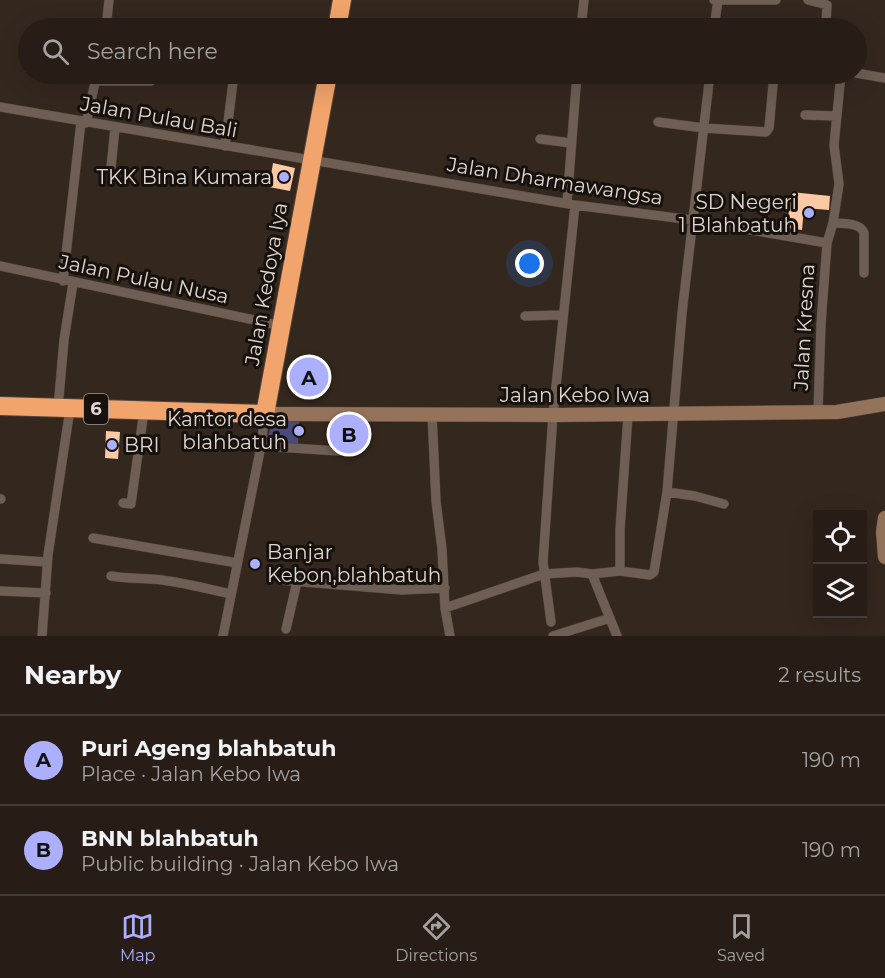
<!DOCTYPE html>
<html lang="en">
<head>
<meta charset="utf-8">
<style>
	body { margin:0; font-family:Montserrat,sans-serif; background:#332a23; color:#f1f3f6 }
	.controls { position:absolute; right:18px; bottom:18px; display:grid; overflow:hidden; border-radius:0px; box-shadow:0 6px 24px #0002 }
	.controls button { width:54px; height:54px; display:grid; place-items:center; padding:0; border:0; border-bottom:2px solid #433b35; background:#271d16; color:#f1f3f6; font:30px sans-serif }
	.you { position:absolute; left:530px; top:264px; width:21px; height:21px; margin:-15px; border:4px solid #fff; border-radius:50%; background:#1a73e8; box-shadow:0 0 0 9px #1a73e833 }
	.badge { display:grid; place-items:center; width:39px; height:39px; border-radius:50%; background:#acaffb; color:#111; font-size:20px; font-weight:700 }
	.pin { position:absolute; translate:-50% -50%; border:3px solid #fff; box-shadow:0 2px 6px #0006 }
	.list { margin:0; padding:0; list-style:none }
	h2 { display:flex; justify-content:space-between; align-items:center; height:78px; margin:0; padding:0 24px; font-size:26px }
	h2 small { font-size:20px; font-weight:400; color:#a4a2a1 }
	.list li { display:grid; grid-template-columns:39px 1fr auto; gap:18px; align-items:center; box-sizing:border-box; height:90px; padding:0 24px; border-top:2px solid #433b35 }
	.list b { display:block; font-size:22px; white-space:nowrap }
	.list p { margin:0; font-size:20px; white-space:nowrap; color:#a4a2a1 }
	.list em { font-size:20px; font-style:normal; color:#a4a2a1 }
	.icon { flex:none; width:33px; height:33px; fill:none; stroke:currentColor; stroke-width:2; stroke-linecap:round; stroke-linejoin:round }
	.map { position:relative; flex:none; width:885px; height:636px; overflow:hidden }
	.search { position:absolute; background:#271d16; box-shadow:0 6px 24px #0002; left:18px; right:18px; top:18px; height:66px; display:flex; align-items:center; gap:15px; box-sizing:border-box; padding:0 21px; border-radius:33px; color:#a4a2a1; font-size:22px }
	.sheet { height:258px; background:#271d16 }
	nav { display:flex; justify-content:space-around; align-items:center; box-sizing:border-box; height:84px; border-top:2px solid #433b35; background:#271d16; font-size:16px; color:#a4a2a1 }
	nav a { display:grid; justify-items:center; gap:3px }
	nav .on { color:#acaffb }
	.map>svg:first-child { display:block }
</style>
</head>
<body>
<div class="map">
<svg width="885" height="636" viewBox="0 0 885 636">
	<rect width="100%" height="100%" fill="#34271e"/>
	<path fill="#4a4b7a" d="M280 417H299L298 447 266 445 267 441 264 440 265 436H268L272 422Z"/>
	<path fill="#fcc9a5" d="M273 163 295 168 290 191 269 187Z
		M791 192 830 196 829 210 804 208 802 230 787 228Z
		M106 431 120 432 118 459 105 458Z"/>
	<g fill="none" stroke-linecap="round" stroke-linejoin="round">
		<defs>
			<path id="street" d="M714 0H776
				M808 0 827 5 826 23
				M106 28 109 0
				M240 28 241 23
				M581 28 584 0
				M714 28 718 0
				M856 73 885 78
				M95 81H151
				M0 107 575 205 692 220 827 243
				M805 115 837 116
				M658 122 704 128 766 132 769 128 774 74
				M86 123 97 74
				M540 139 571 143
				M225 146 234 74
				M111 167 115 128
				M567 203 577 74
				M833 223C843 224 860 222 864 233V273
				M0 266 282 326
				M63 281 81 122
				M525 316 562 315
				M58 408 64 340 73 283
				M818 412 821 324 827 243 833 223 839 184 834 145 841 74
				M432 414 436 501 442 549 445 608 450 636
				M261 446 338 451
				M667 492 695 496 724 504
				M0 499H1
				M123 503 131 504 144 411
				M93 538 237 563
				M1 559 47 562
				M620 571V530L628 415
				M592 574 617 636
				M111 576C128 579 145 578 162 580 185 583 208 589 231 594
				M280 580 402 590 445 588
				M0 591 46 593
				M445 608 544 574 577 572 592 574 620 571 650 575 654 572 667 492 682 313 710 74
				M551 622 543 562 553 415 575 205
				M286 629 297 582
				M42 636 48 555 70 409
				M223 636 261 446 265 414
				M553 636 610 618"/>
			<path id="secondary" d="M265 414 553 415 837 412 885 404
				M885 518 883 532 885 557"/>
			<path id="highway" d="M337 28 342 0
				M0 406 265 414 328 74"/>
		</defs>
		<use href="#street" stroke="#4f433b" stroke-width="10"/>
		<use href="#secondary" stroke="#4f433b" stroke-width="15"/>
		<use href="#highway" stroke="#4f433b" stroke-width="20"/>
		<use href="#street" stroke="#6e5e54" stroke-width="9"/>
		<use href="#secondary" stroke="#95735b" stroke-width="14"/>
		<use href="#highway" stroke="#f1a46b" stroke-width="18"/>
	</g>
	<g fill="#acaffb" stroke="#17110d" stroke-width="2">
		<circle cx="284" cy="177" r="6"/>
		<circle cx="809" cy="213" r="6"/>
		<circle cx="299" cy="431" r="6"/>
		<circle cx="112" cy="445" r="6"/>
		<circle cx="255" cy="564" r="6"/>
	</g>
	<g text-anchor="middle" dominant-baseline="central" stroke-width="6" stroke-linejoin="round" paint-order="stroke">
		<rect fill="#17110d" stroke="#a39b96" stroke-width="1.5" x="84" y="394" width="24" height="30" rx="4.5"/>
		<g font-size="18" font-weight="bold" fill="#dfd6d0">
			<text x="96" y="409">6</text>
		</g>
		<g font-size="20" fill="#dfd6d0" stroke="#17110d">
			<text transform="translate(159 117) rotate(10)">Jalan Pulau Bali</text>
			<text transform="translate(555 181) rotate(9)">Jalan Dharmawangsa</text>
			<text transform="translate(144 279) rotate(12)">Jalan Pulau Nusa</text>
			<text transform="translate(266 284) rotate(-80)">Jalan Kedoya Iya</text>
			<text transform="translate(804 327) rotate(-87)">Jalan Kresna</text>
			<text x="575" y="395">Jalan Kebo Iwa</text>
		</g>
		<g font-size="20" fill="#dfd6d0" stroke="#17110d" text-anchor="end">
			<text x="272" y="177">TKK Bina Kumara</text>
			<text x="797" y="202">SD Negeri<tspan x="797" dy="23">1 Blahbatuh</tspan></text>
			<text x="287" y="419">Kantor desa<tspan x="287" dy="23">blahbatuh</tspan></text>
			<text x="124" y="445" text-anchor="start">BRI</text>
			<text x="267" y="552" text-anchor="start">Banjar<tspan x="267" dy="23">Kebon,blahbatuh</tspan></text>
		</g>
	</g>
</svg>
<div class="controls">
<button><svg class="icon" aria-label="locate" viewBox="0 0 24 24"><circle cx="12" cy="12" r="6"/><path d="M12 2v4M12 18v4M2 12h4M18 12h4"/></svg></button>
<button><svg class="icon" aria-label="layers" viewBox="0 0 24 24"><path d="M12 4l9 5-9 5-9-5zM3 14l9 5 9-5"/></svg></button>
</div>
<div class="you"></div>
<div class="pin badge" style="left:309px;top:377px">A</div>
<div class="pin badge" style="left:349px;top:434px">B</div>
<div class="search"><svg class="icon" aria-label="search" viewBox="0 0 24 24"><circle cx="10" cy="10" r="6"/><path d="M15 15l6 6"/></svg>Search here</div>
</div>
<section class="sheet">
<h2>Nearby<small>2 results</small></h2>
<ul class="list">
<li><span class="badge">A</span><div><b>Puri Ageng blahbatuh</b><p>Place · Jalan Kebo Iwa</p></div><em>190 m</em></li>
<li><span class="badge">B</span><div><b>BNN blahbatuh</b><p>Public building · Jalan Kebo Iwa</p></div><em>190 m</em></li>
</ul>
</section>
<nav>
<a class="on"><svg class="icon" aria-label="map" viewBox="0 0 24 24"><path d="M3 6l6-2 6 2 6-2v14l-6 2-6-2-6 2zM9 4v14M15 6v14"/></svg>Map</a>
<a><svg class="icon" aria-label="directions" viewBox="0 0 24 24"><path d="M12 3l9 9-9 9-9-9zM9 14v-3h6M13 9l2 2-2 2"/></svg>Directions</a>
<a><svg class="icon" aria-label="saved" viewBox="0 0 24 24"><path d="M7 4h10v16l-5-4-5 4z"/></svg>Saved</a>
</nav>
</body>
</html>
